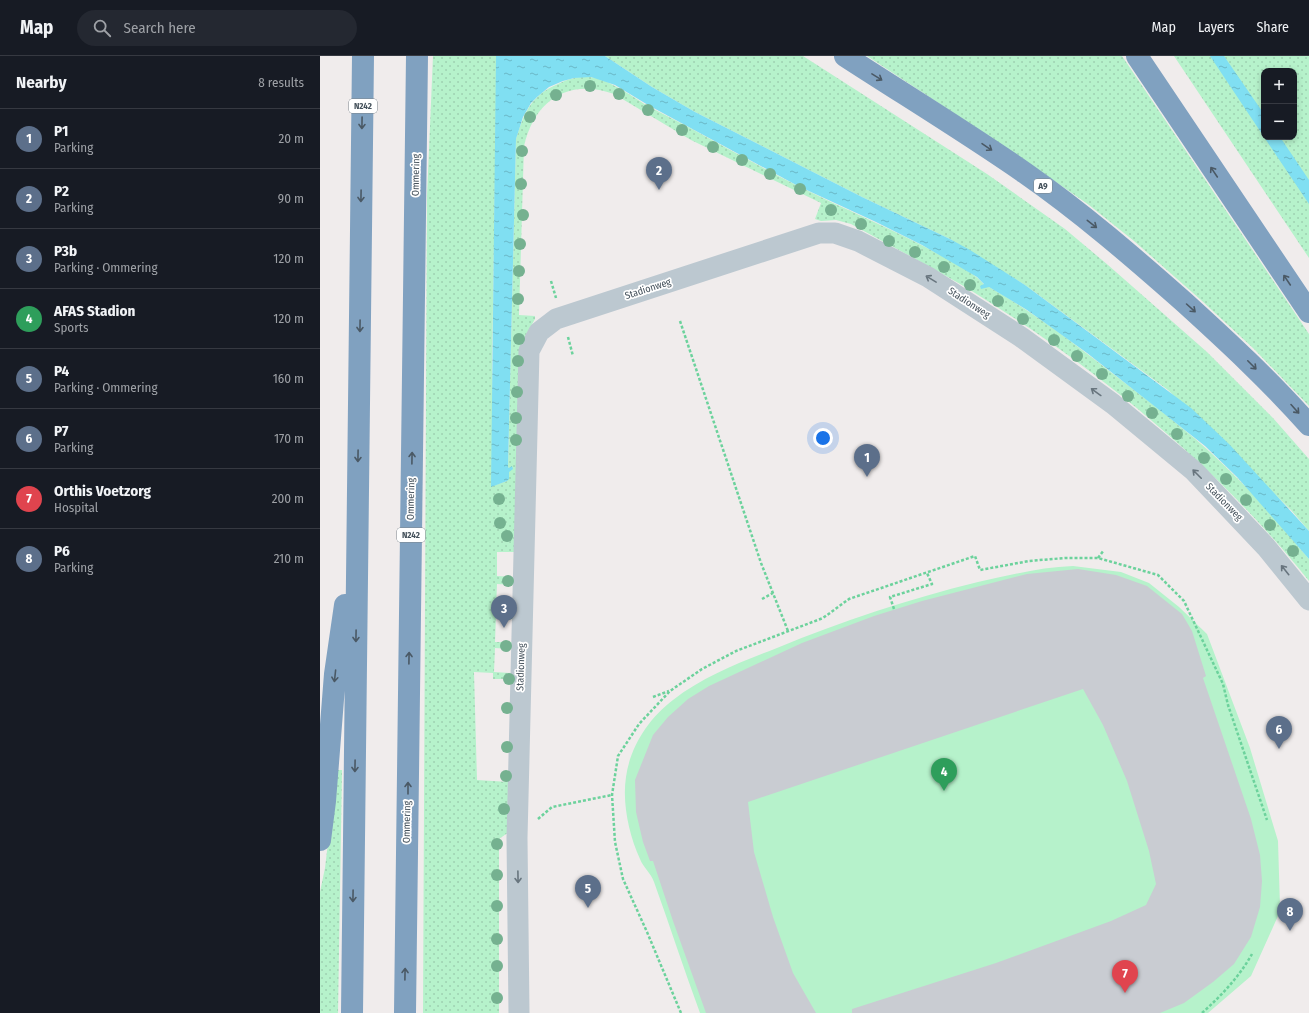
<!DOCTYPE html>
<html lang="en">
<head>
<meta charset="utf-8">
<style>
	body { margin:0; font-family:"Fira Sans Condensed",sans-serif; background:#242831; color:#f1f3f6 }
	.controls { position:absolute; right:12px; top:12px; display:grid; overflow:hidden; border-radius:8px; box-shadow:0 2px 6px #0003 }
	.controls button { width:36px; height:36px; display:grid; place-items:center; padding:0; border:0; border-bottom:1px solid #363941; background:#171b24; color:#f1f3f6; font:20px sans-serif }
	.you { position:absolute; left:503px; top:382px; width:14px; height:14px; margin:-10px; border:3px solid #fff; border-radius:50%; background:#1a73e8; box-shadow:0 0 0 6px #1a73e833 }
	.badge { display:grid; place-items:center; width:26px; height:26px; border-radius:50%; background:#d93025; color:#fff; font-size:13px; font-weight:700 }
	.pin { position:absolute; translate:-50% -33px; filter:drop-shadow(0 1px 2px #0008) }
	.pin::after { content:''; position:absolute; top:21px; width:14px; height:12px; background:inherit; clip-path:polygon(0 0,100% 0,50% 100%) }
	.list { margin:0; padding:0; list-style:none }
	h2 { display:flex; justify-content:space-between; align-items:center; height:52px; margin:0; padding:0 16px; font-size:17px }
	h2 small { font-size:13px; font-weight:400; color:#9ea1a6 }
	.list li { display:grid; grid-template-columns:26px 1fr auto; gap:12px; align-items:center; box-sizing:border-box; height:60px; padding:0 16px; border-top:1px solid #363941 }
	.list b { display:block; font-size:15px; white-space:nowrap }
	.list p { margin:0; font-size:13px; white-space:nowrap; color:#9ea1a6 }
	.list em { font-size:13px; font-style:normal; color:#9ea1a6 }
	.icon { flex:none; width:22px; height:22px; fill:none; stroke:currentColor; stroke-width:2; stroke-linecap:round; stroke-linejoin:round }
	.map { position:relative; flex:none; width:989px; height:957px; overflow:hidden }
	header { display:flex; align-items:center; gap:24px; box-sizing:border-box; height:56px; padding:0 20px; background:#171b24; border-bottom:1px solid #363941 }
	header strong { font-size:19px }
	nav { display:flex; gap:22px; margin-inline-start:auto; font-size:14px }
	.search { width:280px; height:36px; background:#242831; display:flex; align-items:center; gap:10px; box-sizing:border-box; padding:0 14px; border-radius:22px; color:#9ea1a6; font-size:15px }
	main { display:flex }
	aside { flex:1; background:#171b24 }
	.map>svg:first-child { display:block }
</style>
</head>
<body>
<header>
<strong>Map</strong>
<div class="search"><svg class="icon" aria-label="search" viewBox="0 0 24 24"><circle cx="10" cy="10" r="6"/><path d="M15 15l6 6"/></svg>Search here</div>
<nav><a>Map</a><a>Layers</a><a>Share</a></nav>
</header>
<main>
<aside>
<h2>Nearby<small>8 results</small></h2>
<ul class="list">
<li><span class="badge" style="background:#5c6f8a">1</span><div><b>P1</b><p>Parking</p></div><em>20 m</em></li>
<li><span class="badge" style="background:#5c6f8a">2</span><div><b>P2</b><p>Parking</p></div><em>90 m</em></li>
<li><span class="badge" style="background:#5c6f8a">3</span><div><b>P3b</b><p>Parking · Ommering</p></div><em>120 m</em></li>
<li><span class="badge" style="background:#2e9e5b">4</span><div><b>AFAS Stadion</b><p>Sports</p></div><em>120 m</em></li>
<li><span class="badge" style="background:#5c6f8a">5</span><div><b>P4</b><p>Parking · Ommering</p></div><em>160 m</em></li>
<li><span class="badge" style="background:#5c6f8a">6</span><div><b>P7</b><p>Parking</p></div><em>170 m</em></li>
<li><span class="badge" style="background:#e0444e">7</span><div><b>Orthis Voetzorg</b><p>Hospital</p></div><em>200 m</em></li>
<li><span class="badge" style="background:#5c6f8a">8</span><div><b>P6</b><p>Parking</p></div><em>210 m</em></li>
</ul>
</aside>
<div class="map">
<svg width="989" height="957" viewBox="0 0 989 957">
	<defs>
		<pattern id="grass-dots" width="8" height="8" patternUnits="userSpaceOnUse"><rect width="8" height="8" fill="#b6f2cb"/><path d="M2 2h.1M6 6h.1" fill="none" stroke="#9ed1b1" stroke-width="1.8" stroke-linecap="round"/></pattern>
		<pattern id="water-ripples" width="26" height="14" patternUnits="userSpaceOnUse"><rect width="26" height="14" fill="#80dff2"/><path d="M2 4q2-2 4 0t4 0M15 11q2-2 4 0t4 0" fill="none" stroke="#6ab7c7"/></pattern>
	</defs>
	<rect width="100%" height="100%" fill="#f0ecec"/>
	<path fill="url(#grass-dots)" fill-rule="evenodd" d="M113 0H177L172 311 175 429 187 425 189 421V412L188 411 196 83C204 57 211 39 238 28 248 23 258 20 270 21 286 22 312 40 326 49 341 57 357 65 372 73 407 92 442 112 478 130 526 154 575 174 622 200 637 209 656 217 666 231H669C717 258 761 293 805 327 844 357 882 386 916 421 942 446 965 475 989 503V525C894 406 770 306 640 228 604 207 567 188 531 168L516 164 501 165 495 163 501 147 371 84 294 38C248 22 215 44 204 90L199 259 215 260V263L203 284 195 496H177V520L194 521V529L177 528 176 552 193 553V559H176L175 586H192V593L175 592 174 616 191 617V623H173V617L154 616 157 724 189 726V776L179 783V957H103L107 140Z
		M285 0H483L667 118 745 173 788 209 887 296 953 362 989 403V475L971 454 848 334 705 229 630 183 542 141 375 56 332 31Z
		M547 0H802L989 278V350L934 293 881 244 814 185 769 149 684 90Z
		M854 0H989V202ZM944 15H974V81H944Z
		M14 714H22L18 957H0V836L5 812 12 753Z"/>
	<path fill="#b6f2cb" d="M753 510 801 516 829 527 859 551 887 578 930 692 958 785 960 851 958 860 931 920 888 957H380C364 914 350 870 334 826 331 817 323 811 320 803 309 779 302 747 306 721 310 691 329 662 353 644 384 620 421 606 457 592 522 565 589 543 658 526 690 519 721 511 753 510Z"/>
	<path fill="url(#water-ripples)" d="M176 0H285L332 31 375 56 542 141 630 183 650 194 705 229 871 352 909 388 989 475V503L917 421 885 390 767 297 707 254 669 231 661 233 660 230 664 228 657 221 602 189 556 166 478 130 328 49 295 29 271 21 254 22 243 25 229 31 217 41 211 47 203 61 196 83 188 411 189 412 192 410 193 413 189 416V423L187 425 171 431Z
		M890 0H904L944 58V81Z
		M944 81H960L989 124V148Z"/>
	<path fill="#c9ccd2" d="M758 513 796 519 827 530 862 558 872 575 886 620 883 622 931 763 940 799 942 825 940 851 931 881 914 908 893 926 864 947 840 957H532V953L676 907 791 865 826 849 836 828 829 795 807 725 783 669 763 633 428 746 434 796 453 861 473 917 496 957H386L353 865 333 805H330L323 786 316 756 315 724 333 679 348 661 368 643 389 630 482 587 554 560 602 545 707 518Z"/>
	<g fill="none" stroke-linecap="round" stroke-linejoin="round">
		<path stroke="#6cd29c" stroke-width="2.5" stroke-dasharray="3 2" stroke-linecap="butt" d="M231 225 236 242
			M360 265 441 507 468 575
			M248 281 253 300
			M778 502 784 494
			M442 543 453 537
			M574 553 570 541 612 528 607 517
			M333 641 349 635
			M218 763 232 751 292 739
			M361 957 327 876 303 823 295 786 292 739 298 700 319 668 350 635 382 613 416 595 503 562 529 543 655 500 660 514 709 505 745 502H778L838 519 864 545 903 628 908 649 947 764
			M882 957C902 939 919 921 932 898"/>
		<path stroke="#bcc8d0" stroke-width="21" d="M199 957 197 782 209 295 219 276 236 263 499 177H515L538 185 608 221 701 281 793 348 874 415 946 491 989 544"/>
		<path stroke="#80a1c0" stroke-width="22" d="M525 0C585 39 646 76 705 117 761 156 813 201 864 246 908 286 950 325 989 369
			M817 0 989 256
			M0 784 5 745 15 618 25 549
			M32 957 43 0
			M85 957 97 0"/>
	</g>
	<g fill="#75b190">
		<circle cx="270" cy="30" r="6"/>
		<circle cx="299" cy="38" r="6"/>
		<circle cx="236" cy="39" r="6"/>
		<circle cx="328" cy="54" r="6"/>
		<circle cx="210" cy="61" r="6"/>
		<circle cx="362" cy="74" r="6"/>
		<circle cx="393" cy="91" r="6"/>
		<circle cx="202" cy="95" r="6"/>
		<circle cx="422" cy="104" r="6"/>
		<circle cx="450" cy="118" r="6"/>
		<circle cx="201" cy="128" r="6"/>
		<circle cx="480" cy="133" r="6"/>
		<circle cx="511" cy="154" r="6"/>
		<circle cx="203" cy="159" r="6"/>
		<circle cx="541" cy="168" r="6"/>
		<circle cx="569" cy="185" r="6"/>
		<circle cx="200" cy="188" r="6"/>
		<circle cx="595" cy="196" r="6"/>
		<circle cx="624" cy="211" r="6"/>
		<circle cx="199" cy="215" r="6"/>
		<circle cx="650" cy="229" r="6"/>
		<circle cx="198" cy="243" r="6"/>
		<circle cx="678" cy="245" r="6"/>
		<circle cx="703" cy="263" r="6"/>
		<circle cx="199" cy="283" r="6"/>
		<circle cx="734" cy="284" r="6"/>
		<circle cx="757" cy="300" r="6"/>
		<circle cx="198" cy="305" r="6"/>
		<circle cx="782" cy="318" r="6"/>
		<circle cx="197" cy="336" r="6"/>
		<circle cx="808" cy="340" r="6"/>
		<circle cx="832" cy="357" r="6"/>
		<circle cx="196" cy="362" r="6"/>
		<circle cx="857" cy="378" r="6"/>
		<circle cx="196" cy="384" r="6"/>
		<circle cx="884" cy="402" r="6"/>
		<circle cx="906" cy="423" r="6"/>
		<circle cx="179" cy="443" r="6"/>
		<circle cx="926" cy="444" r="6"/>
		<circle cx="180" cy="467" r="6"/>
		<circle cx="950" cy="469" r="6"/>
		<circle cx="187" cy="480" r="6"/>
		<circle cx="973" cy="495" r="6"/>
		<circle cx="188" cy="525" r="6"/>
		<circle cx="188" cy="558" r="6"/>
		<circle cx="186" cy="590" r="6"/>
		<circle cx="189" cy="623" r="6"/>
		<circle cx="187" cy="652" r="6"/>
		<circle cx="187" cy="691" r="6"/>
		<circle cx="186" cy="720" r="6"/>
		<circle cx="184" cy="753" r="6"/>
		<circle cx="177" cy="788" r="6"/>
		<circle cx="177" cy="819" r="6"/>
		<circle cx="177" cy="850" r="6"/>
		<circle cx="177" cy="883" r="6"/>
		<circle cx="177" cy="910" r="6"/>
		<circle cx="177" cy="942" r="6"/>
	</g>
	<defs><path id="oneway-shaft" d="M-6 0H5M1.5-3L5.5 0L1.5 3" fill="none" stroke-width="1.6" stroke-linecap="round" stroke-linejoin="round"/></defs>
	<g stroke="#4a5965">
		<use href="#oneway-shaft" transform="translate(557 21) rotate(32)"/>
		<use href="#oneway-shaft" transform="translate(42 67) rotate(91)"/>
		<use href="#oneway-shaft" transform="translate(667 91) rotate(34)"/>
		<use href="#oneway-shaft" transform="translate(894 116) rotate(-124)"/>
		<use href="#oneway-shaft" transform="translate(41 140) rotate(91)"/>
		<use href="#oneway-shaft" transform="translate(772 168) rotate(38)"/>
		<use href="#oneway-shaft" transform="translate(967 224) rotate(-124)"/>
		<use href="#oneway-shaft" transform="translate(871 252) rotate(42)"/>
		<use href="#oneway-shaft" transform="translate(40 270) rotate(91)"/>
		<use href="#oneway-shaft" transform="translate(932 309) rotate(45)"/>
		<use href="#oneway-shaft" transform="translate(975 353) rotate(48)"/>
		<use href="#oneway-shaft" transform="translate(38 400) rotate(91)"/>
		<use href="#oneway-shaft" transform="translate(92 402) rotate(-89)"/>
		<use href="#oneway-shaft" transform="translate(36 580) rotate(91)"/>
		<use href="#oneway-shaft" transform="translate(89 602) rotate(-89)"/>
		<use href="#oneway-shaft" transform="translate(15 620) rotate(96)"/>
		<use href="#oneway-shaft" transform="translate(35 710) rotate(91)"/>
		<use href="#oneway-shaft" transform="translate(88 732) rotate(-90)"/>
		<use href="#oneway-shaft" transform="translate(33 840) rotate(91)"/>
		<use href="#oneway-shaft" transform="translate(85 918) rotate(-89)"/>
	</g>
	<g stroke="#68757e">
		<use href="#oneway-shaft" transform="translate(611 223) rotate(-149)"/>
		<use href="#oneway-shaft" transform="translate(776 336) rotate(-144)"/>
		<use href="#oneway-shaft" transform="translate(877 418) rotate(-135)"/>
		<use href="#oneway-shaft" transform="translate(965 514) rotate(-129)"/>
		<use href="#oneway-shaft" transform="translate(198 821) rotate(89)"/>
	</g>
	<g text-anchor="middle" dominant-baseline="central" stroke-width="3.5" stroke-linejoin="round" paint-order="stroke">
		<g fill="#fff" stroke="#7c858c" stroke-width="1">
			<rect x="29" y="43" width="28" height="14" rx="3"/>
			<rect x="714" y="123" width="18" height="14" rx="3"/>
			<rect x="77" y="472" width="28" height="14" rx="3"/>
		</g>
		<g font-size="9" font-weight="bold" fill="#44515b">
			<text x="43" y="50">N242</text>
			<text x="723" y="130">A9</text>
			<text x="91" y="479">N242</text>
		</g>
		<g font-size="10" fill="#44515b" stroke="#fff">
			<text transform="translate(96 119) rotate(-89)">Ommering</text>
			<text transform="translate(328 233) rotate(-18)">Stadionweg</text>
			<text transform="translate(649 247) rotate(33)">Stadionweg</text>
			<text transform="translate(91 443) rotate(-89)">Ommering</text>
			<text transform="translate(904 446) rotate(46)">Stadionweg</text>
			<text transform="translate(201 611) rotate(-88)">Stadionweg</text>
			<text transform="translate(87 766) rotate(-89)">Ommering</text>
		</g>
	</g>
</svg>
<div class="controls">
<button>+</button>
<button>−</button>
</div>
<div class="you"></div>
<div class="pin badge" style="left:547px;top:421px;background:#5c6f8a">1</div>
<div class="pin badge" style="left:339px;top:134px;background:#5c6f8a">2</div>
<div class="pin badge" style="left:184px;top:572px;background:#5c6f8a">3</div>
<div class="pin badge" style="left:624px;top:735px;background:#2e9e5b">4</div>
<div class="pin badge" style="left:268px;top:852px;background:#5c6f8a">5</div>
<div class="pin badge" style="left:959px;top:693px;background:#5c6f8a">6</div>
<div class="pin badge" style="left:805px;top:937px;background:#e0444e">7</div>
<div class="pin badge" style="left:970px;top:875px;background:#5c6f8a">8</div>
</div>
</main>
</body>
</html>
